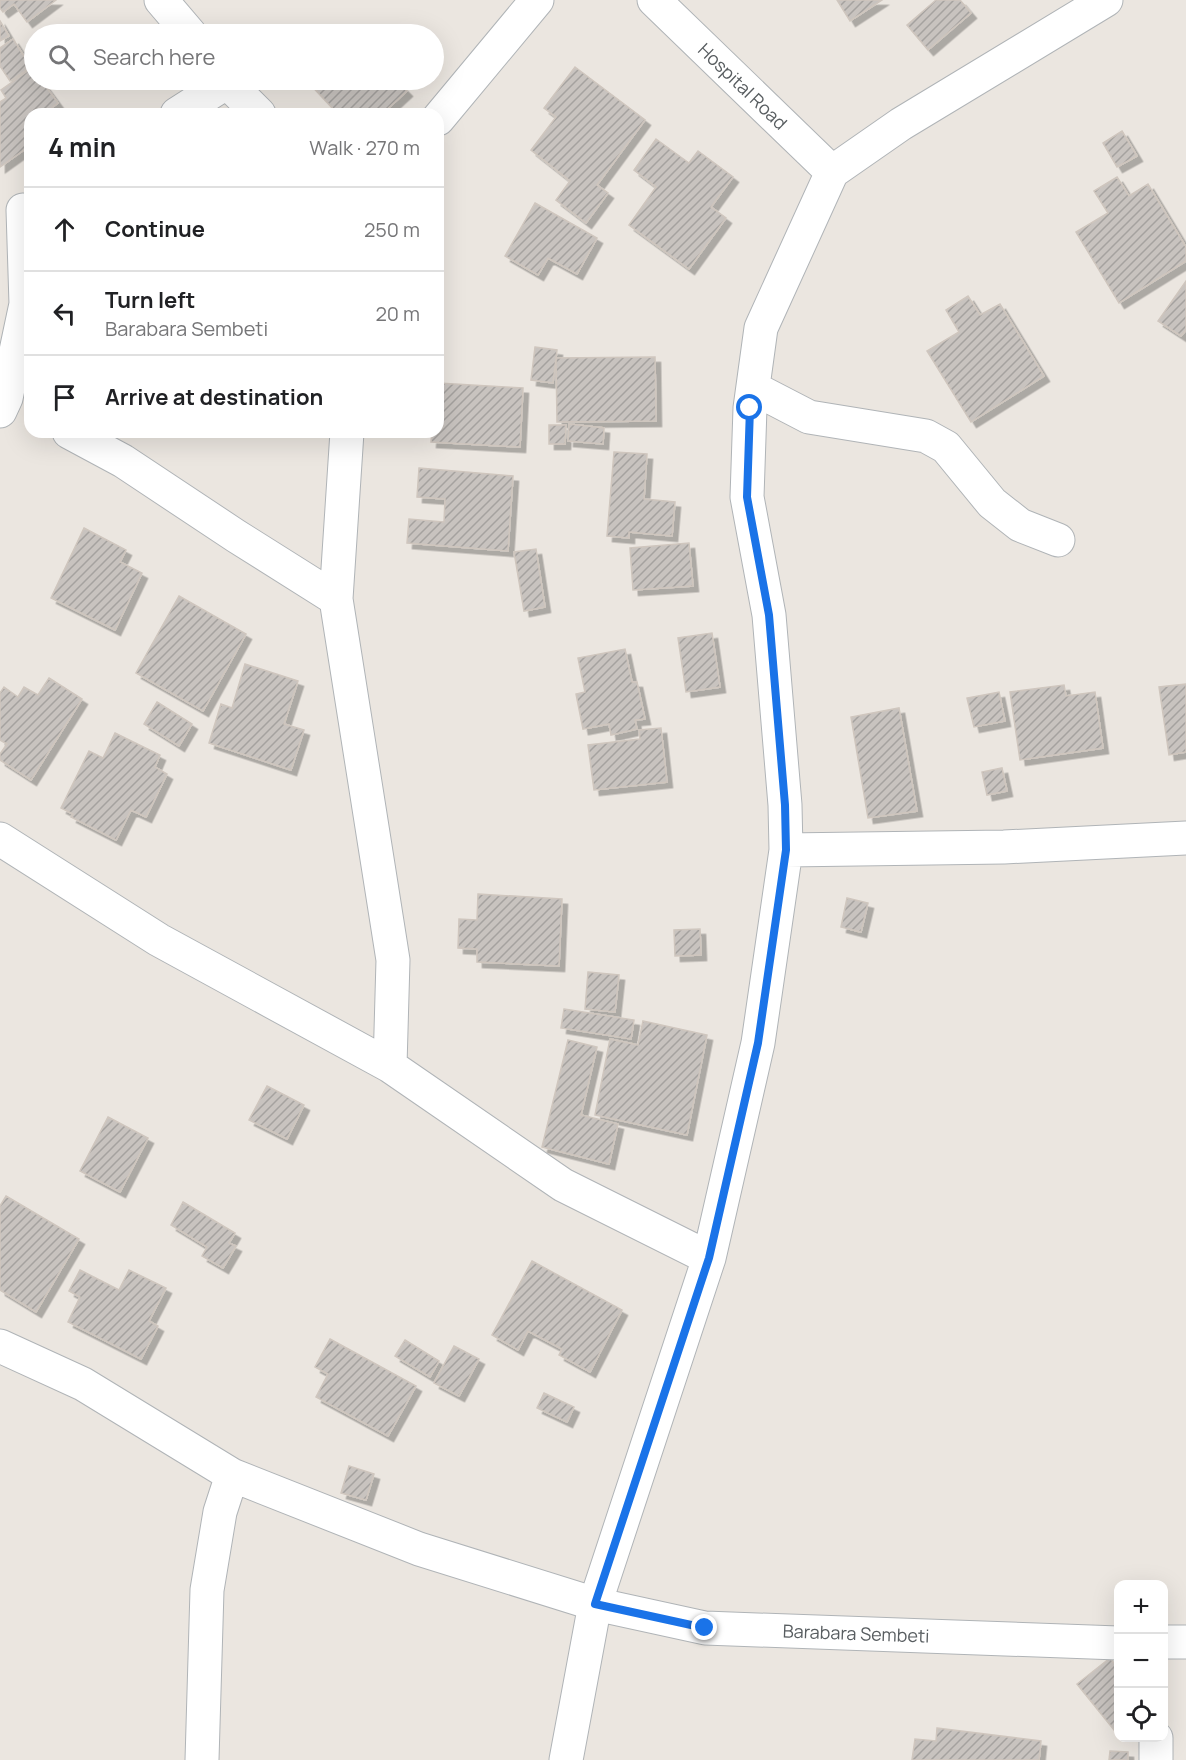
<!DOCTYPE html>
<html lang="en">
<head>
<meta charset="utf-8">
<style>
	body { margin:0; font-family:Manrope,sans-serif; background:#f6f6f6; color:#202124 }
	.controls { position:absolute; right:18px; bottom:18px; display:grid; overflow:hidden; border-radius:12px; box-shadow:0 6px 24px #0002 }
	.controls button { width:54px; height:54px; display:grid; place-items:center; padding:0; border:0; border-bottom:2px solid #e0e0e0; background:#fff; color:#202124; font:30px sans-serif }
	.stop { position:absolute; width:18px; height:18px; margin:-14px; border:4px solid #1a73e8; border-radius:50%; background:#fff }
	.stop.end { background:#1a73e8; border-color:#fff; box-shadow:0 2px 6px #0008 }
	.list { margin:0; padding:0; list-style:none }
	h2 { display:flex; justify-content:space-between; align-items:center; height:78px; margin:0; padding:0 24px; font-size:26px }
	h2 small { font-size:20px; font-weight:400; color:#757577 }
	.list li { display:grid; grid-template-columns:39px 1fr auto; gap:18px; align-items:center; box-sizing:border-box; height:84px; padding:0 24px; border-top:2px solid #e0e0e0 }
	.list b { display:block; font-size:22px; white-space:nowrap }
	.list p { margin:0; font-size:20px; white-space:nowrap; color:#757577 }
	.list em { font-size:20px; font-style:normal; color:#757577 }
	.icon { flex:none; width:33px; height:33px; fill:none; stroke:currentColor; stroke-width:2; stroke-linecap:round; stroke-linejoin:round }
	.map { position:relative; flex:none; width:1186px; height:1760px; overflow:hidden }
	.search { position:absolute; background:#fff; box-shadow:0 6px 24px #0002; left:24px; top:24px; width:420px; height:66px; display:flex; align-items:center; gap:15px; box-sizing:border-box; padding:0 21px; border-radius:33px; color:#757577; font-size:22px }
	.panel { position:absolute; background:#fff; box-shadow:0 6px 24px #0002; left:24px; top:108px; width:420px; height:330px; border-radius:18px }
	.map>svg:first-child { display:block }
</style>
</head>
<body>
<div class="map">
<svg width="1186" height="1760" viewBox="0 0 1186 1760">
	<defs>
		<pattern id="building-hatch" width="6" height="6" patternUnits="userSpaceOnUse" patternTransform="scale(1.5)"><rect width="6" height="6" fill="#c8c3bf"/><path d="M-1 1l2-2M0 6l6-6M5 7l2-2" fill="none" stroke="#a5a29f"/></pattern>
		<filter id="shadow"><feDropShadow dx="5.5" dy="5.5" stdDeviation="0" flood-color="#0004"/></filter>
	</defs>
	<rect width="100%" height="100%" fill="#ebe6e0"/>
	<path fill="url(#building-hatch)" stroke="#cfc6be" stroke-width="1.5" filter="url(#shadow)" d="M0 0H56L27 22 14 4 3 12 0 8Z
		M837 0H882L850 21Z
		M936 0H960L971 13 928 50 907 25Z
		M0 21 9 36 0 41Z
		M13 39 31 67 10 81 0 66V48Z
		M575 67 645 120 597 185 608 193 586 223 556 200 570 181 531 150 556 117 544 108Z
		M32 68 34 71V80H41L58 103 43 114H30V158L24 150 0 167V102L6 98 1 90Z
		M312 80H396L407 91 382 114H338L309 83Z
		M1122 131 1137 156 1117 167 1103 143Z
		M656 139 689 163 698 151 733 177 711 207 726 218 689 269 629 225 656 187 634 170Z
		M1117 177 1129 196 1148 184 1186 247V261L1119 303 1076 232 1108 213 1094 191Z
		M535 203 597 238 577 274 548 258 538 275 505 256Z
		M1186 281V330L1181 336 1158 321Z
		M968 296 980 315 1000 304 1044 376 971 422 927 351 959 332 946 310Z
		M535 347 557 350 553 383 531 380Z
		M655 357 656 421 557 422 556 358Z
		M438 383 523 388 520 447 431 442 432 432H438Z
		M569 424 604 428 603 444 568 441Z
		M549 425H566L565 444H549Z
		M614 452 647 454 644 499 675 502 672 536 629 532V538L607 536Z
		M419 468 513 476 508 551 407 543 409 519 444 522 445 499 417 497Z
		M84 528 126 550 120 562 142 573 115 630 51 598Z
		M689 543 693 586 633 590 630 548Z
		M536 549 545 607 524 611 514 552Z
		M179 596 246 634 203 711 136 673Z
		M712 633 720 687 686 692 678 638Z
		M625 649 632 682H637L645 719 635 720 637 729 611 735 609 724 583 729 576 694 585 692 578 658Z
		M245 664 298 681 284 724 304 730 291 770 209 743 221 704 232 708Z
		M49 678 82 699 31 780 0 760V754L7 744 0 740V693L4 687 18 697 24 687 38 695Z
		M1186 684V752L1169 755 1159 687Z
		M1064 685 1066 696 1095 692 1103 748 1020 760 1010 692Z
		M999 692 1005 721 974 727 967 698Z
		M157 702 192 724 179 746 144 724Z
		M899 708 917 811 868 818 851 717Z
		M661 728 667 782 594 790 588 745 640 739 639 730Z
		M115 733 160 755 155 767 167 774 146 817 131 810 116 840 71 817 73 814 61 808 89 751 103 758Z
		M1002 768 1007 791 987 795 982 772Z
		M478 894 562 899 559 966 477 962V949L458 948 459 919 477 920Z
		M847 898 868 903 861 932 841 927Z
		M700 929 701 955 675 956 674 930Z
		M588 972 619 975 615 1012 585 1009Z
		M564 1009 634 1020 631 1039 561 1028Z
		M643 1021 707 1035 687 1135 595 1115 610 1039 638 1045Z
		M568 1040 597 1047 581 1115 618 1124 609 1164 542 1147Z
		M267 1086 304 1105 287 1139 249 1120Z
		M108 1117 148 1138 120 1192 80 1171Z
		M6 1196 79 1239 36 1312 0 1290V1206Z
		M183 1202 235 1233 229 1243 236 1246 223 1268 202 1256 207 1247 171 1225Z
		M532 1261 622 1310 590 1372 559 1355 562 1349 528 1331 518 1350 492 1335Z
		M80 1270 119 1290 129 1270 166 1288 149 1321 158 1326 141 1359 68 1322 80 1297 69 1291Z
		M330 1339 416 1386 388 1436 316 1397 328 1374 315 1367Z
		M405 1340 439 1361 430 1377 395 1356Z
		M454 1346 479 1359 459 1396 434 1383Z
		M544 1393 574 1407 567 1422 537 1408Z
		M349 1466 374 1474 366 1500 341 1493Z
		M1110 1658 1118 1668V1726L1114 1730 1077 1684Z
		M937 1728 1041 1741 1039 1760H912L915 1739 936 1741Z
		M1110 1751 1128 1752V1760H1109Z"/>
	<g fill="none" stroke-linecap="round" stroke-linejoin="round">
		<defs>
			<path id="minor" d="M161 0 190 34
				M654 0 832 172
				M225 80 259 114
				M177 114 227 82
				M438 119 537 0
				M753 388 809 417 926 436 946 447 992 503 1020 525 1058 540
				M0 411 6 398 26 304 23 210
				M69 432 123 461 236 536 336 599
				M347 432 336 599 393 960 390 1066
				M0 839 159 940 390 1066 563 1185 709 1258
				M786 850 1004 847 1186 838
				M0 1346 83 1384 232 1475 419 1549 595 1604 705 1628 1118 1643
				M1164 1642H1186
				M202 1760 207 1590 220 1512 232 1475
				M566 1760 595 1604 709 1258 758 1043 786 850 785 805 769 615 747 497 750 408 761 328 832 172 901 124 1106 0
				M1156 1760V1738"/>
		</defs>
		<use href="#minor" stroke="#b0b4b7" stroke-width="35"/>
		<use href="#minor" stroke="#fff" stroke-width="33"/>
	</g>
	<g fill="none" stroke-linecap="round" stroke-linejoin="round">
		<path stroke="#1a73e8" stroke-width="8" d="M705 1628 595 1604 709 1258 758 1043 786 850 785 805 769 615 747 497 750 408"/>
	</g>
	<g text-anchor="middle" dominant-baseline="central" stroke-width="4.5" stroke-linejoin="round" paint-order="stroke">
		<g font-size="18" fill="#585d60" stroke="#fff">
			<text transform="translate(743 86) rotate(44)">Hospital Road</text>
			<text transform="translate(856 1633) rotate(2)">Barabara Sembeti</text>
		</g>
	</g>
</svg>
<div class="controls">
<button>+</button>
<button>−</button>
<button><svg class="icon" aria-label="locate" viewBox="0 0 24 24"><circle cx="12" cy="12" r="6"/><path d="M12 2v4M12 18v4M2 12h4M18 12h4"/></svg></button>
</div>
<div class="stop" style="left:750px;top:408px"></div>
<div class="stop end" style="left:705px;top:1628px"></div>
<div class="search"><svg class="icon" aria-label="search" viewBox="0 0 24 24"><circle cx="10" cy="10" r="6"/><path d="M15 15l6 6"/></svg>Search here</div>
<section class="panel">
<h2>4 min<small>Walk · 270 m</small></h2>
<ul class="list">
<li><svg class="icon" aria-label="ahead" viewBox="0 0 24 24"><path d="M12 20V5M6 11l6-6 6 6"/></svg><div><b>Continue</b></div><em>250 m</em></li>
<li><svg class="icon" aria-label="left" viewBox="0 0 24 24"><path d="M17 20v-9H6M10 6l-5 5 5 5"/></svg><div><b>Turn left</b><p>Barabara Sembeti</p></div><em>20 m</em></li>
<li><svg class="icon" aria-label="arrive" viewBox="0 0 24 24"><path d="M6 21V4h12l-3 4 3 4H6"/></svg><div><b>Arrive at destination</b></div></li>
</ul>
</section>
</div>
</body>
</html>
